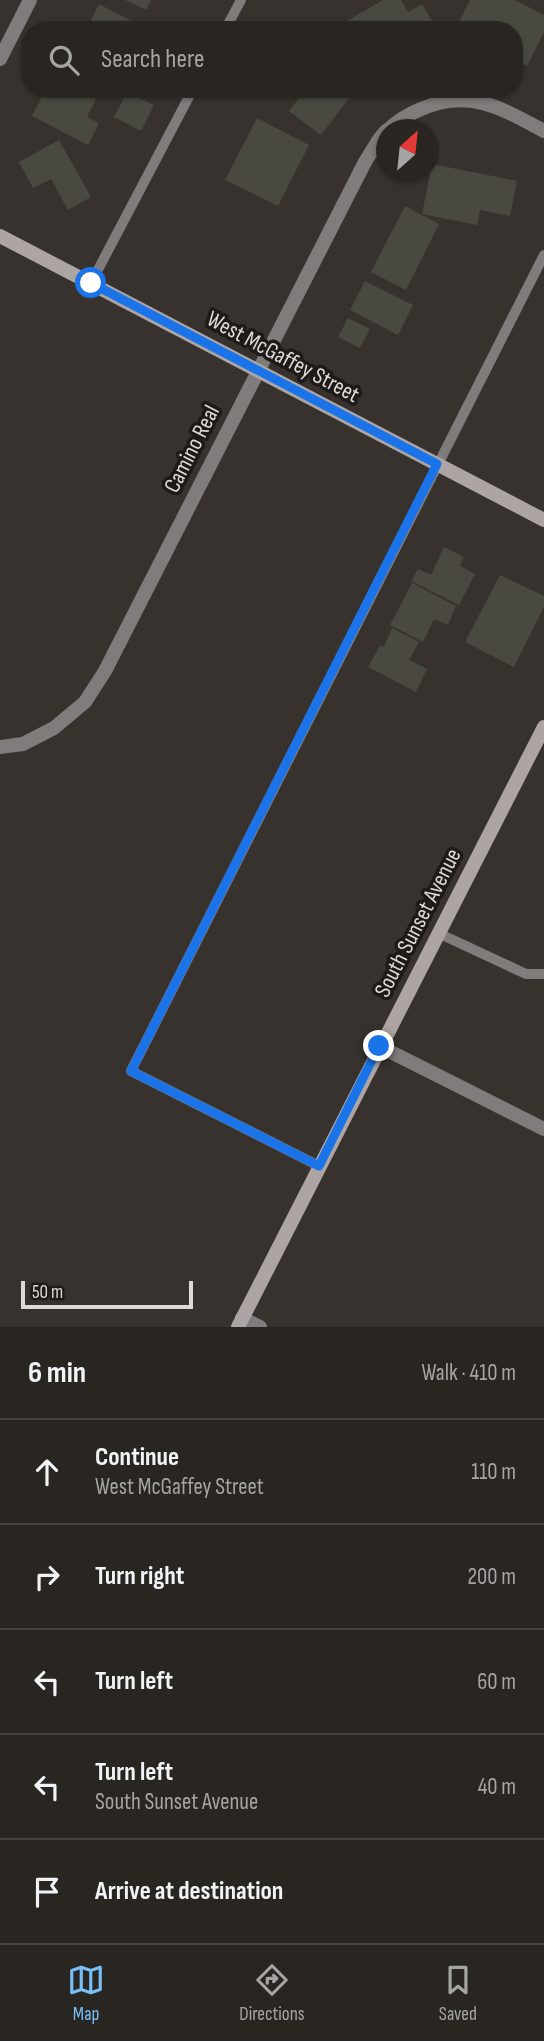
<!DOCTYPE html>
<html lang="en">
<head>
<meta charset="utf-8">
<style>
	body { margin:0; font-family:"Sofia Sans Condensed",sans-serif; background:#312e2a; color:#f1f3f6 }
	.compass { position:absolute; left:376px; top:119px; width:63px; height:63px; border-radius:50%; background:#292622; box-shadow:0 2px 5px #0004; rotate:27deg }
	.scale { position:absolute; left:21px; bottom:18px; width:172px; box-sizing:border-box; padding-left:7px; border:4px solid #dedbd7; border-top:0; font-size:19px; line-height:24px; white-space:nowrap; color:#dedbd7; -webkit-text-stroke:5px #1d1a18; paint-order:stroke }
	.stop { position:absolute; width:21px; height:21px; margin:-16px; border:5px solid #1a73e8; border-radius:50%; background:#fff }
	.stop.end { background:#1a73e8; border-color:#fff; box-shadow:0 2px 7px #0008 }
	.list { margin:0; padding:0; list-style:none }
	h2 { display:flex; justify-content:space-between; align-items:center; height:91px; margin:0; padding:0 28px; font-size:30px }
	h2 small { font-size:23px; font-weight:400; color:#a5a5a5 }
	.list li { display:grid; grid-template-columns:46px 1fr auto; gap:21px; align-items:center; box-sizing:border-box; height:105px; padding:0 28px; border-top:2px solid #454340 }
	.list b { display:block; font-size:26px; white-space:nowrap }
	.list p { margin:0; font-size:23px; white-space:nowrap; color:#a5a5a5 }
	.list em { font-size:23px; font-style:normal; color:#a5a5a5 }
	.icon { flex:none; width:38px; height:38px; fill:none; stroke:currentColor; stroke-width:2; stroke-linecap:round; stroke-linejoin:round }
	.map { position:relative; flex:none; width:544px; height:1327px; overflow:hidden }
	.search { position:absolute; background:#292622; box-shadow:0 2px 5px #0004; left:21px; right:21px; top:21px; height:77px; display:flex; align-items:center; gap:18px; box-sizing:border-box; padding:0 24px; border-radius:28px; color:#a5a5a5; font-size:26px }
	.sheet { height:616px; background:#292622 }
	nav { display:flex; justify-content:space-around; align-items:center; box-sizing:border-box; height:98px; border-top:2px solid #454340; background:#292622; font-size:19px; color:#a5a5a5 }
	nav a { display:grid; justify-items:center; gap:4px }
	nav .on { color:#77bff7 }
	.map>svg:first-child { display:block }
</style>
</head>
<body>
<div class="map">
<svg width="544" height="1327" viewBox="0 0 544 1327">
	<rect width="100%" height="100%" fill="#37322d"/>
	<path fill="#494942" d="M125 0H151L146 10Z
		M383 0H401L408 12 422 4 437 30H352L347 21Z
		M470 0H515L544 15V32L527 66 514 60V30H455Z
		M99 4 141 26 139 30H86Z
		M46 89H101L87 117 99 123 88 145 32 116Z
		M306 89H356L321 135 289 111Z
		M127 92 154 105 141 131 114 117Z
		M257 118 309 145 278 206 225 180Z
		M59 140 91 197 68 210 51 179 33 188 19 162Z
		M432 164 517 181 510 216 480 210 477 225 422 214Z
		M405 206 439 224 406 290 371 272Z
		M365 281 413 305 398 335 350 310Z
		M348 318 370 329 360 348 338 337Z
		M444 547 464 557 460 566 475 574 459 605 411 581 418 569 431 575Z
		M500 575 544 596V607L514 667 465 642Z
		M412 583 456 606 448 625 434 619 423 642 390 625Z
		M392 628 419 642 409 660 427 669 416 692 368 667 380 645 384 647Z"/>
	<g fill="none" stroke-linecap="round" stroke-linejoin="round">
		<path stroke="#807c7b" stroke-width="10" d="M225 30 241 0
			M91 283 193 89
			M438 933 526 974H544
			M319 1166 131 1071 544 255"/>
		<path stroke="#807c7b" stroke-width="14" d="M0 59 30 0
			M388 130C397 121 409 114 421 109 469 88 501 108 544 131
			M0 747 23 744 54 728 85 702 105 671 365 162 380 138 386 131
			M379 1046 544 1129
			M242 1318 260 1327"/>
		<path stroke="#aca5a3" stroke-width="14" d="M0 236 544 520
			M238 1327 544 727"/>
	</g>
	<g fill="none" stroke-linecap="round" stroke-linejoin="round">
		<path stroke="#1a73e8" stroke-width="9" d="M91 283 437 464 131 1071 319 1166 379 1046"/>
	</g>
	<g text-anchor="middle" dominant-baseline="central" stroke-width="7" stroke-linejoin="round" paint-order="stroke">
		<g font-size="23" fill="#dedbd7" stroke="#1d1a18">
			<text transform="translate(283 357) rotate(28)">West McGaffey Street</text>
			<text transform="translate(192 449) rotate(-63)">Camino Real</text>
			<text transform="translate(418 923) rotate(-63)">South Sunset Avenue</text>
		</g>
	</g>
</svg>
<svg class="compass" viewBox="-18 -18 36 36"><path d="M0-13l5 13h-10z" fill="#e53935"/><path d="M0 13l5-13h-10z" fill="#a5a5a5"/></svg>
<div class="scale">50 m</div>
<div class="stop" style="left:91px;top:283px"></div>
<div class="stop end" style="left:379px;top:1046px"></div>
<div class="search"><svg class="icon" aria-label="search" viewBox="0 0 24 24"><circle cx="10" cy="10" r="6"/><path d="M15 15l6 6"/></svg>Search here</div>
</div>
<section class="sheet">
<h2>6 min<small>Walk · 410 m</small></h2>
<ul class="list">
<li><svg class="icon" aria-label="ahead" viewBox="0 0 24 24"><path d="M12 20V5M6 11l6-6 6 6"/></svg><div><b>Continue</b><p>West McGaffey Street</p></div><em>110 m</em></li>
<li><svg class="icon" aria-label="right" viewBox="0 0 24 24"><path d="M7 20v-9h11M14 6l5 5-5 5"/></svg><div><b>Turn right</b></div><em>200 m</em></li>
<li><svg class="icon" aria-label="left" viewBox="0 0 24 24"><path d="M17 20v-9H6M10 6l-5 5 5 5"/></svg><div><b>Turn left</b></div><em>60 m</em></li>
<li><svg class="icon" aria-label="left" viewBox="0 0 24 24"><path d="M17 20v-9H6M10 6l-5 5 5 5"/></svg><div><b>Turn left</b><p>South Sunset Avenue</p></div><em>40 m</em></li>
<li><svg class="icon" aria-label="arrive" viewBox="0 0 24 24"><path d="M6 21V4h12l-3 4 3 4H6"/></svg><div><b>Arrive at destination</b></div></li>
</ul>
</section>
<nav>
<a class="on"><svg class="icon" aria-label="map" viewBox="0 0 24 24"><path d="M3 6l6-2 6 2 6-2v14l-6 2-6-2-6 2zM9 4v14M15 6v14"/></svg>Map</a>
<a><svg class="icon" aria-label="directions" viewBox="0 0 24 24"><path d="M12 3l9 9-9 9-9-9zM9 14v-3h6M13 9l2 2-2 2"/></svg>Directions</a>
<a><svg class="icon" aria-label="saved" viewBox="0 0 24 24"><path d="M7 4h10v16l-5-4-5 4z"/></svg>Saved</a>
</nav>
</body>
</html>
